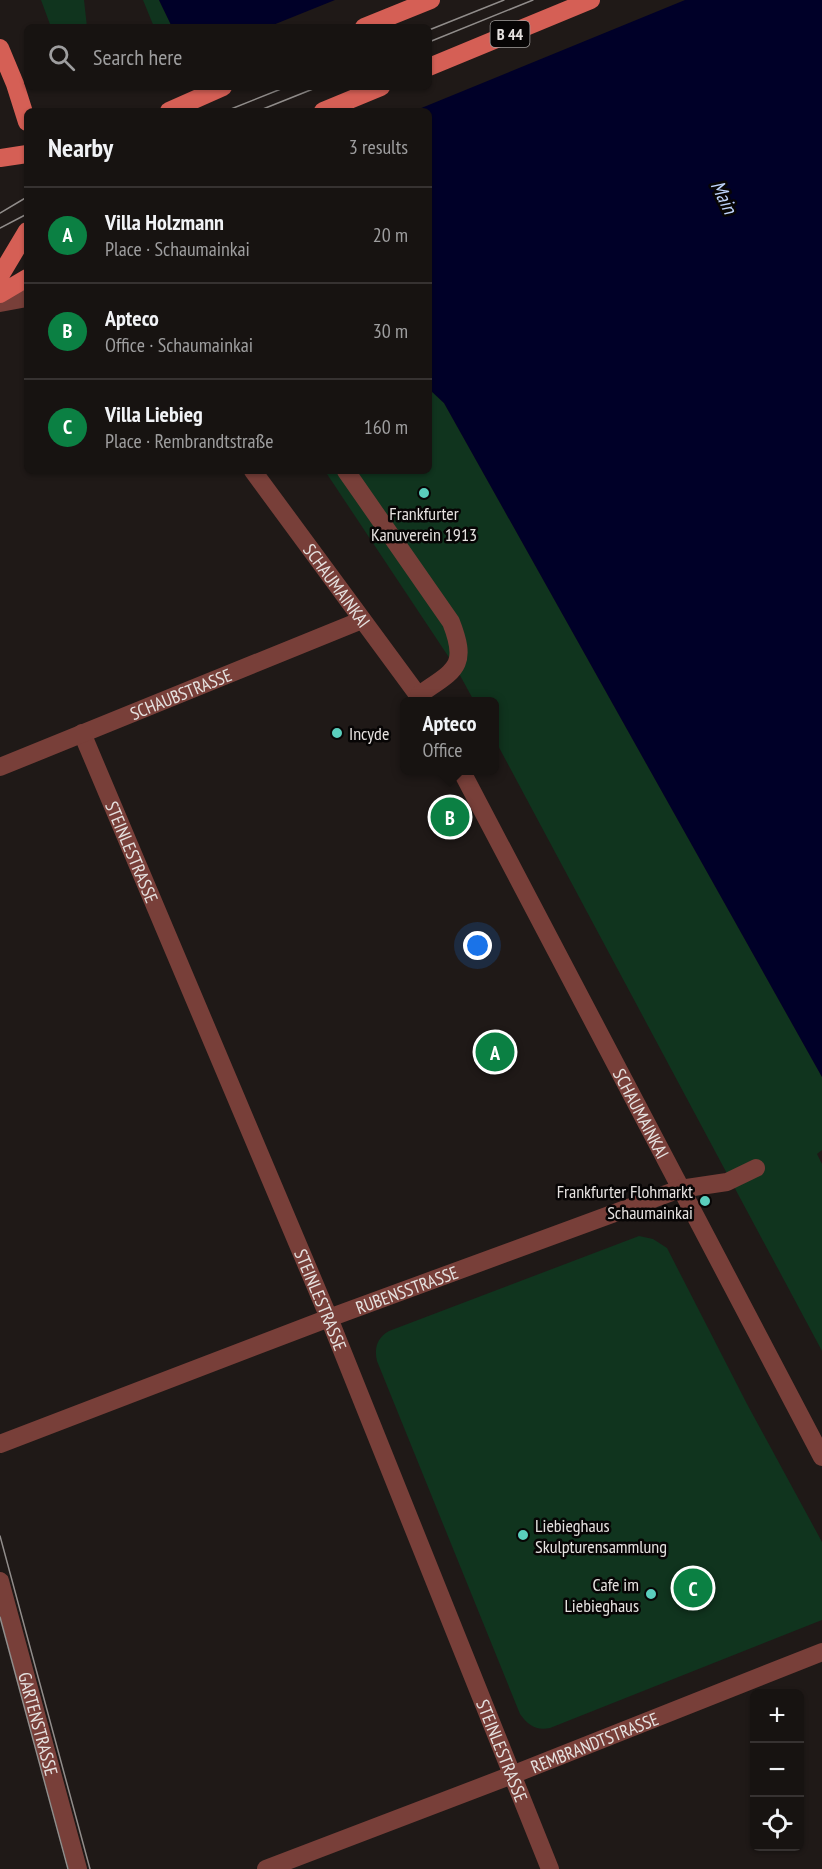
<!DOCTYPE html>
<html lang="en">
<head>
<meta charset="utf-8">
<style>
	body { margin:0; font-family:"PT Sans Narrow",sans-serif; background:#201c1a; color:#f1f3f6 }
	.controls { position:absolute; right:18px; bottom:18px; display:grid; overflow:hidden; border-radius:9px; box-shadow:0 2px 4px #0004 }
	.controls button { width:54px; height:54px; display:grid; place-items:center; padding:0; border:0; border-bottom:2px solid #363231; background:#171311; color:#f1f3f6; font:30px sans-serif }
	.you { position:absolute; left:478px; top:946px; width:21px; height:21px; margin:-15px; border:4px solid #fff; border-radius:50%; background:#1a73e8; box-shadow:0 0 0 9px #1a73e833 }
	.badge { display:grid; place-items:center; width:39px; height:39px; border-radius:50%; background:#0b8043; color:#fff; font-size:20px; font-weight:700 }
	.pin { position:absolute; translate:-50% -50%; border:3px solid #fff; box-shadow:0 2px 6px #0006 }
	.popup { position:absolute; left:400px; top:697px; width:99px; height:78px; box-sizing:border-box; display:grid; place-content:center; border-radius:9px; background:#171311; filter:drop-shadow(0 2px 4px #0005); font-size:20px; white-space:nowrap; color:#9e9e9f }
	.popup b { font-size:22px; color:#f1f3f6 }
	.popup::after { content:''; position:absolute; left:50%; top:100%; margin-left:-12px; border:12px solid transparent; border-top-color:#171311 }
	.list { margin:0; padding:0; list-style:none }
	h2 { display:flex; justify-content:space-between; align-items:center; height:78px; margin:0; padding:0 24px; font-size:26px }
	h2 small { font-size:20px; font-weight:400; color:#9e9e9f }
	.list li { display:grid; grid-template-columns:39px 1fr auto; gap:18px; align-items:center; box-sizing:border-box; height:96px; padding:0 24px; border-top:2px solid #363231 }
	.list b { display:block; font-size:22px; white-space:nowrap }
	.list p { margin:0; font-size:20px; white-space:nowrap; color:#9e9e9f }
	.list em { font-size:20px; font-style:normal; color:#9e9e9f }
	.icon { flex:none; width:33px; height:33px; fill:none; stroke:currentColor; stroke-width:2; stroke-linecap:round; stroke-linejoin:round }
	.map { position:relative; flex:none; width:822px; height:1869px; overflow:hidden }
	.search { position:absolute; background:#171311; box-shadow:0 2px 4px #0004; left:24px; top:24px; width:408px; height:66px; display:flex; align-items:center; gap:15px; box-sizing:border-box; padding:0 21px; border-radius:9px; color:#9e9e9f; font-size:22px }
	.panel { position:absolute; background:#171311; box-shadow:0 2px 4px #0004; left:24px; top:108px; width:408px; height:366px; border-radius:9px }
	.map>svg:first-child { display:block }
</style>
</head>
<body>
<div class="map">
<svg width="822" height="1869" viewBox="0 0 822 1869">
	<rect width="100%" height="100%" fill="#1f1917"/>
	<path fill="#10341e" d="M41 0H84L87 27H51Z
		M143 0H159L172 27H154Z
		M429 389 444 403 822 1077V1150L817 1154 822 1164V1351L495 740V702L474 701 456 668 325 471H429Z
		M639 1236 653 1239 667 1248 747 1404 822 1542V1620L550 1728C536 1731 528 1725 520 1714L377 1361C374 1348 377 1338 389 1331Z"/>
	<path fill="#000028" d="M159 0H822V1077L444 403 429 389V111H209L429 87V27H172Z"/>
	<path fill="#1f1917" d="M335 0H685L414 111H205L195 87H429V27H268Z"/>
	<g fill="none" stroke-linecap="round" stroke-linejoin="round">
		<g stroke="#783f39" stroke-width="18">
			<path d="M0 303 27 298"/>
			<path id="s1" d="M253 471 423 702"/>
			<path d="M346 471 451 622C469 668 454 670 419 695"/>
			<path id="s2" d="M82 733 329 1318 550 1869"/>
			<path id="s3" d="M0 767 362 620"/>
			<path id="s4" d="M461 770 822 1457"/>
			<path id="s5" d="M0 1444 329 1318 680 1189 727 1182 756 1168"/>
			<path id="s6" d="M0 1581 78 1869"/>
			<path id="s7" d="M266 1869 512 1775 822 1652"/>
		</g>
		<path stroke="#d55f55" stroke-width="18" d="M364 27 431 0
			M0 48 15 84 27 122
			M429 67 591 0
			M169 111 223 87
			M323 111 381 87
			M0 158 27 154
			M0 276 27 231
			M0 294 27 278"/>
		<path stroke="#918d8b" stroke-width="1.5" d="M429 30 504 0
			M429 42 533 0
			M226 111 286 87
			M258 111 318 87
			M0 213 27 197
			M0 228 27 214
			M0 1536 90 1869
			M0 1617 68 1869"/>
	</g>
	<g fill="#5acebd" stroke="#070505" stroke-width="2">
		<circle cx="424" cy="493" r="6"/>
		<circle cx="337" cy="733" r="6"/>
		<circle cx="705" cy="1201" r="6"/>
		<circle cx="523" cy="1535" r="6"/>
		<circle cx="651" cy="1594" r="6"/>
	</g>
	<g text-anchor="middle" dominant-baseline="central" stroke-width="5" stroke-linejoin="round" paint-order="stroke">
		<rect fill="#070505" stroke="#a3a09e" stroke-width="1.5" x="490.5" y="21" width="39" height="26" rx="4.5"/>
		<g font-size="16" font-weight="bold" fill="#e6e2e0">
			<text x="510" y="34">B 44</text>
		</g>
		<g font-size="18" fill="#e6e2e0" stroke="#070505" text-anchor="start">
			<text x="424" y="513" text-anchor="middle">Frankfurter<tspan x="424" dy="21">Kanuverein 1913</tspan></text>
			<text x="349" y="733">Incyde</text>
			<text x="693" y="1191" text-anchor="end">Frankfurter Flohmarkt<tspan x="693" dy="21">Schaumainkai</tspan></text>
			<text x="535" y="1525">Liebieghaus<tspan x="535" dy="21">Skulpturensammlung</tspan></text>
			<text x="639" y="1584" text-anchor="end">Cafe im<tspan x="639" dy="21">Liebieghaus</tspan></text>
		</g>
		<g font-size="18" fill="#e6e2e0" stroke="#070505">
			<text stroke="none"><textPath href="#s1" startOffset="142">SCHAUMAINKAI</textPath></text>
			<text stroke="none"><textPath href="#s3" startOffset="195">SCHAUBSTRASSE</textPath></text>
			<text stroke="none"><textPath href="#s2" startOffset="129">STEINLESTRASSE</textPath></text>
			<text stroke="none"><textPath href="#s4" startOffset="388">SCHAUMAINKAI</textPath></text>
			<text stroke="none"><textPath href="#s5" startOffset="435">RUBENSSTRASSE</textPath></text>
			<text stroke="none"><textPath href="#s2" startOffset="615">STEINLESTRASSE</textPath></text>
			<text stroke="none"><textPath href="#s6" startOffset="148">GARTENSTRASSE</textPath></text>
			<text stroke="none"><textPath href="#s7" startOffset="352">REMBRANDTSTRASSE</textPath></text>
			<text stroke="none"><textPath href="#s2" startOffset="1101">STEINLESTRASSE</textPath></text>
		</g>
		<g font-size="20" font-style="italic" fill="#bfd4fc" stroke="#070505">
			<text transform="translate(724 197) rotate(64)">Main</text>
		</g>
	</g>
</svg>
<div class="controls">
<button>+</button>
<button>−</button>
<button><svg class="icon" aria-label="locate" viewBox="0 0 24 24"><circle cx="12" cy="12" r="6"/><path d="M12 2v4M12 18v4M2 12h4M18 12h4"/></svg></button>
</div>
<div class="you"></div>
<div class="pin badge" style="left:495px;top:1052px">A</div>
<div class="pin badge" style="left:450px;top:817px">B</div>
<div class="popup"><b>Apteco</b>Office</div>
<div class="pin badge" style="left:693px;top:1588px">C</div>
<div class="search"><svg class="icon" aria-label="search" viewBox="0 0 24 24"><circle cx="10" cy="10" r="6"/><path d="M15 15l6 6"/></svg>Search here</div>
<section class="panel">
<h2>Nearby<small>3 results</small></h2>
<ul class="list">
<li><span class="badge">A</span><div><b>Villa Holzmann</b><p>Place · Schaumainkai</p></div><em>20 m</em></li>
<li><span class="badge">B</span><div><b>Apteco</b><p>Office · Schaumainkai</p></div><em>30 m</em></li>
<li><span class="badge">C</span><div><b>Villa Liebieg</b><p>Place · Rembrandtstraße</p></div><em>160 m</em></li>
</ul>
</section>
</div>
</body>
</html>
